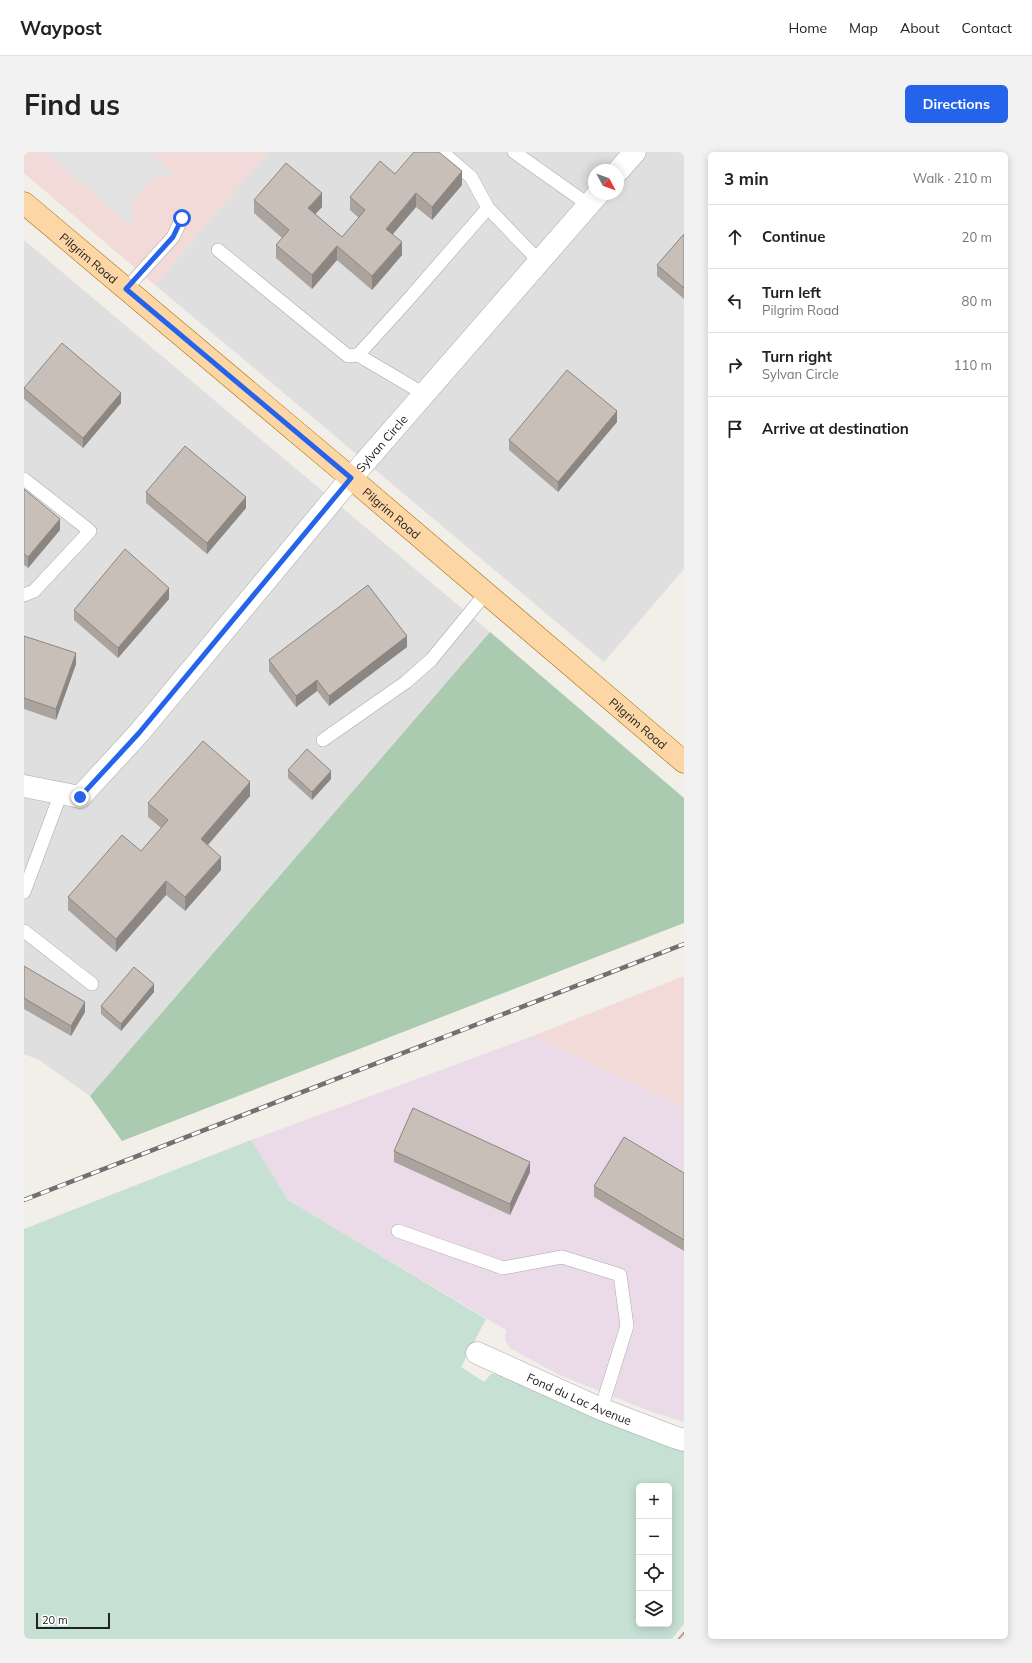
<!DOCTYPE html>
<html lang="en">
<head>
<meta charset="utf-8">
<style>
	body { margin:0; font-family:Mulish,sans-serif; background:#f2f2f2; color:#222 }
	.controls { position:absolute; right:12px; bottom:12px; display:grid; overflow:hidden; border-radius:6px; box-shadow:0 2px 10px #0003 }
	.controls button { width:36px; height:36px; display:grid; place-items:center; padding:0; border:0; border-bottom:1px solid #e0e0e0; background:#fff; color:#222; font:20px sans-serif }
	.compass { position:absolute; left:564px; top:12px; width:36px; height:36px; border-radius:50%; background:#fff; box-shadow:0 2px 10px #0003; rotate:131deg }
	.scale { position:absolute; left:12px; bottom:10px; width:74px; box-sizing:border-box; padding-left:4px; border:2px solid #222; border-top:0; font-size:11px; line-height:14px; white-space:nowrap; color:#222; -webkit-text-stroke:3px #fff; paint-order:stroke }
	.stop { position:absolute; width:12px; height:12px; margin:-9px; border:3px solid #2563eb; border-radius:50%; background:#fff }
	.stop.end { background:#2563eb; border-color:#fff; box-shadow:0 1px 4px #0008 }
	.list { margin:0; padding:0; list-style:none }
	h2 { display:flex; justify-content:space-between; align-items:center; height:52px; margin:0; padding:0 16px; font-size:17px }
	h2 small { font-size:13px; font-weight:400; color:#767676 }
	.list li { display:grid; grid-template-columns:26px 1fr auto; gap:12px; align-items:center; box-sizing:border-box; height:64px; padding:0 16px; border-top:1px solid #e0e0e0 }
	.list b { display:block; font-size:15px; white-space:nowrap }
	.list p { margin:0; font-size:13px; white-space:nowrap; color:#767676 }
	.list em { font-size:13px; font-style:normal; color:#767676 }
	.icon { flex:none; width:22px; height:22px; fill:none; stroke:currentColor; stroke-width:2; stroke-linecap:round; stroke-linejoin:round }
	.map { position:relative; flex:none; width:660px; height:1487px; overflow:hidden; border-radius:6px }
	header { display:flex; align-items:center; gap:24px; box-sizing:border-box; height:56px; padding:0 20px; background:#fff; border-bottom:1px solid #e0e0e0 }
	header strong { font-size:19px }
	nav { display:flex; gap:22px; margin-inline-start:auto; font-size:14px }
	.intro { display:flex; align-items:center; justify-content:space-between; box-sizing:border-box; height:96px; padding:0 24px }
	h1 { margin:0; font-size:28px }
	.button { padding:10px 18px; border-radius:6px; background:#2563eb; color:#fff; font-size:14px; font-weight:700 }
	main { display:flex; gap:24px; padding:0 24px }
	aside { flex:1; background:#fff; border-radius:6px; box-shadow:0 2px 10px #0003 }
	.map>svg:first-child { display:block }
</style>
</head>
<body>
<header>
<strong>Waypost</strong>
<nav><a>Home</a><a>Map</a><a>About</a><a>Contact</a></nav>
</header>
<div class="intro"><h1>Find us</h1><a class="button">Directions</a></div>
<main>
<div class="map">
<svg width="660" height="1487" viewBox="0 0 660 1487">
	<rect width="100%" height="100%" fill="#f2efe9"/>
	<path fill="#e0dfdf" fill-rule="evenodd" d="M244 0H660V417L580 510 131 133ZM570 18H594V42H570Z
		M0 88 466 480 66 944 15 908 0 902Z"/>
	<path fill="#f2dad9" d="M0 0H244L131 133 0 21Z
		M660 824V956L509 884Z"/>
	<path fill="#ebdbe8" d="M509 884 660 956V1270L628 1260 535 1223 486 1196 481 1188 482 1178 264 1048 227 988Z"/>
	<path fill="#c6e0d4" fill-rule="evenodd" d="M227 988 264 1048 462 1167 437 1215 460 1230 467 1222H478L660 1298V1472L648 1487H0V1077ZM615 1334H645V1472H615Z"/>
	<path fill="#aacbaf" d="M466 480 660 646V771L98 989 66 944Z"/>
	<path fill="#e2e2e2" d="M21 0H126L151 22 128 27 108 51 109 75Z"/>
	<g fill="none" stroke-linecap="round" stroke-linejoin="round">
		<defs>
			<path id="service" d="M418 0 447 25 464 56 516 110
				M490 0 565 53
				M194 98 324 204 334 203 400 242
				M102 137 149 85 158 66
				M334 203 383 149 464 56
				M0 327 66 379 10 439 0 443
				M299 588 382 530 407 508 462 441
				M0 740 37 641
				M0 779 68 832
				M374 1079 479 1116 538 1105 596 1123 603 1174 577 1257"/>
			<g id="minor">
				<path d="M594 19 611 0"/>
				<path id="s1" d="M0 634 56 645 115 581 327 326 574 42"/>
				<path id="s2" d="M453 1201 577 1257 650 1285 660 1288"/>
			</g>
			<g id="primary">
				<path id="s3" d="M0 51 327 326 660 610"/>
			</g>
		</defs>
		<use href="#service" stroke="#a9a9a9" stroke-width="14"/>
		<use href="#minor" stroke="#a9a9a9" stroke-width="23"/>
		<use href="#primary" stroke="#a06b00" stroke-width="23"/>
		<use href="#service" stroke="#fff" stroke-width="13"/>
		<use href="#minor" stroke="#fff" stroke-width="22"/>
		<use href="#primary" stroke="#fcd6a4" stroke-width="22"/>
		<defs>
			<path id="rail" d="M0 1048 660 792"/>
		</defs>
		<use href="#rail" stroke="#707070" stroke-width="4.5"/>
		<use href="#rail" stroke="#fff" stroke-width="3" stroke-dasharray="9" stroke-linecap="butt"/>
	</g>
	<path fill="#aba49e" d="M371 22 438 33 408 68 392 55 369 82 378 103 348 138 313 108 288 137 252 106V93L258 86 230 61V48L298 55 291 62 318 85 335 66 326 58V45Z
		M660 82V147L633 124V113Z
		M0 236 97 251 59 296 0 247Z
		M593 270 534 340 485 298V288Z
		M0 337 36 378 4 416 0 413Z
		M122 340 222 356 183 402 122 351Z
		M145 447 94 506 50 468V458Z
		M0 484 52 512 32 568 0 557Z
		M383 495 305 554 293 539 272 555 245 519V508Z
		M264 618 307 627 288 648 264 626Z
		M226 644 183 693 197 718 161 759 142 743 92 800 44 758V745L117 699 137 676 124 665V651Z
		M0 814 61 860 47 884 0 857Z
		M130 840 97 879 77 862V854Z
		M370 999 506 1020 486 1063 370 1010Z
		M660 1021V1099L570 1045V1034Z"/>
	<path fill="#8b8681" d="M438 19V33L408 68V55Z
		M298 41V55L284 70V56Z
		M392 41V55L362 90V77Z
		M378 90V103L348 138V124Z
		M313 94V108L288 137V123Z
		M97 241V251L59 296V286Z
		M593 259V270L534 340V330Z
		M222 345V356L183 402V391Z
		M36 367V378L4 416V405Z
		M145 436V447L94 506V496Z
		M383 484V495L305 554V544Z
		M52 501V512L32 568V557Z
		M293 528V539L272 555V544Z
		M307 619V627L288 648V640Z
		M226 630V644L177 701V687Z
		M197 705V718L161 759V745Z
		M142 729V743L92 800V787Z
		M130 832V840L97 879V872Z
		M61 850V860L47 884V874Z
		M506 1010V1020L486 1063V1052Z"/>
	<path fill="#c7bfb8" stroke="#8b8681" d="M390 0H415L438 19 408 55 392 41 362 77 378 90 348 124 313 94 288 123 252 93 265 78 230 48 262 11 298 41 284 56 318 85 341 58 326 45 356 9 371 22Z
		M660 82V136L633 113Z
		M38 191 97 241 59 286 0 236Z
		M543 218 593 259 534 330 485 288Z
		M161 294 222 345 183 391 122 340Z
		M0 337 36 367 4 405 0 402Z
		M101 397 145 436 94 496 50 458Z
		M344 433 383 484 305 544 293 528 272 544 245 508Z
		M0 484 52 501 32 557 0 546Z
		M179 589 226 630 177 687 197 705 161 745 142 729 92 787 44 745 98 683 117 699 144 668 124 651Z
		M283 597 307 619 288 640 264 618Z
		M0 814 61 850 47 874 0 846Z
		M110 815 130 832 97 872 77 854Z
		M389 956 506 1010 486 1052 370 999Z
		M600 985 660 1021V1088L570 1034Z
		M660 1480V1487H654Z"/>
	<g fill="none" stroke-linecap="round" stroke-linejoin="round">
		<path stroke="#2563eb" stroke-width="5" d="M56 645 115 581 327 326 102 137 149 85 158 66"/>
	</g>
	<g text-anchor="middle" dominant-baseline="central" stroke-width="4" stroke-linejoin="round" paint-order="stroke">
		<g font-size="12" fill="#222" stroke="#fff">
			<text stroke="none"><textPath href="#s3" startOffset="85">Pilgrim Road</textPath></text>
			<text stroke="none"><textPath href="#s1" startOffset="522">Sylvan Circle</textPath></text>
			<text stroke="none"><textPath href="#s3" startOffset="481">Pilgrim Road</textPath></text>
			<text stroke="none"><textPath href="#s3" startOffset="805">Pilgrim Road</textPath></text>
			<text stroke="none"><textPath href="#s2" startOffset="112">Fond du Lac Avenue</textPath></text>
		</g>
	</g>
</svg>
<div class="controls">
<button>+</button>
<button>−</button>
<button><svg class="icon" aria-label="locate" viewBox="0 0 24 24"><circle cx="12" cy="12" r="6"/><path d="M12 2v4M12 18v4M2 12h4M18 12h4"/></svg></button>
<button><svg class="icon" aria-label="layers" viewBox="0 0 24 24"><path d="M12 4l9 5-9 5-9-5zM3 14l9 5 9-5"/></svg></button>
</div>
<svg class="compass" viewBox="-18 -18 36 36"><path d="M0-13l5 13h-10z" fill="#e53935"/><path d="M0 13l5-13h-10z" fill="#767676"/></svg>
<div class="scale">20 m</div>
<div class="stop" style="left:158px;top:66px"></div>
<div class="stop end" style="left:56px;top:645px"></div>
</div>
<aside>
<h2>3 min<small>Walk · 210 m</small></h2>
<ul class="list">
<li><svg class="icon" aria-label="ahead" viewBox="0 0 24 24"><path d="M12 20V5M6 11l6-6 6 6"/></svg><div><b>Continue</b></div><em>20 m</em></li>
<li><svg class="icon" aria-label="left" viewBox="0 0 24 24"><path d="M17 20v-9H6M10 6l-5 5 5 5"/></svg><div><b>Turn left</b><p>Pilgrim Road</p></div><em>80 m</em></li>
<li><svg class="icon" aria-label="right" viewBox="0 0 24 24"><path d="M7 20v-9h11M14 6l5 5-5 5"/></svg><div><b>Turn right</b><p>Sylvan Circle</p></div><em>110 m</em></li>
<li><svg class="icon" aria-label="arrive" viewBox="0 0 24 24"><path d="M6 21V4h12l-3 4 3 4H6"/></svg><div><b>Arrive at destination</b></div></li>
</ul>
</aside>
</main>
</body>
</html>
